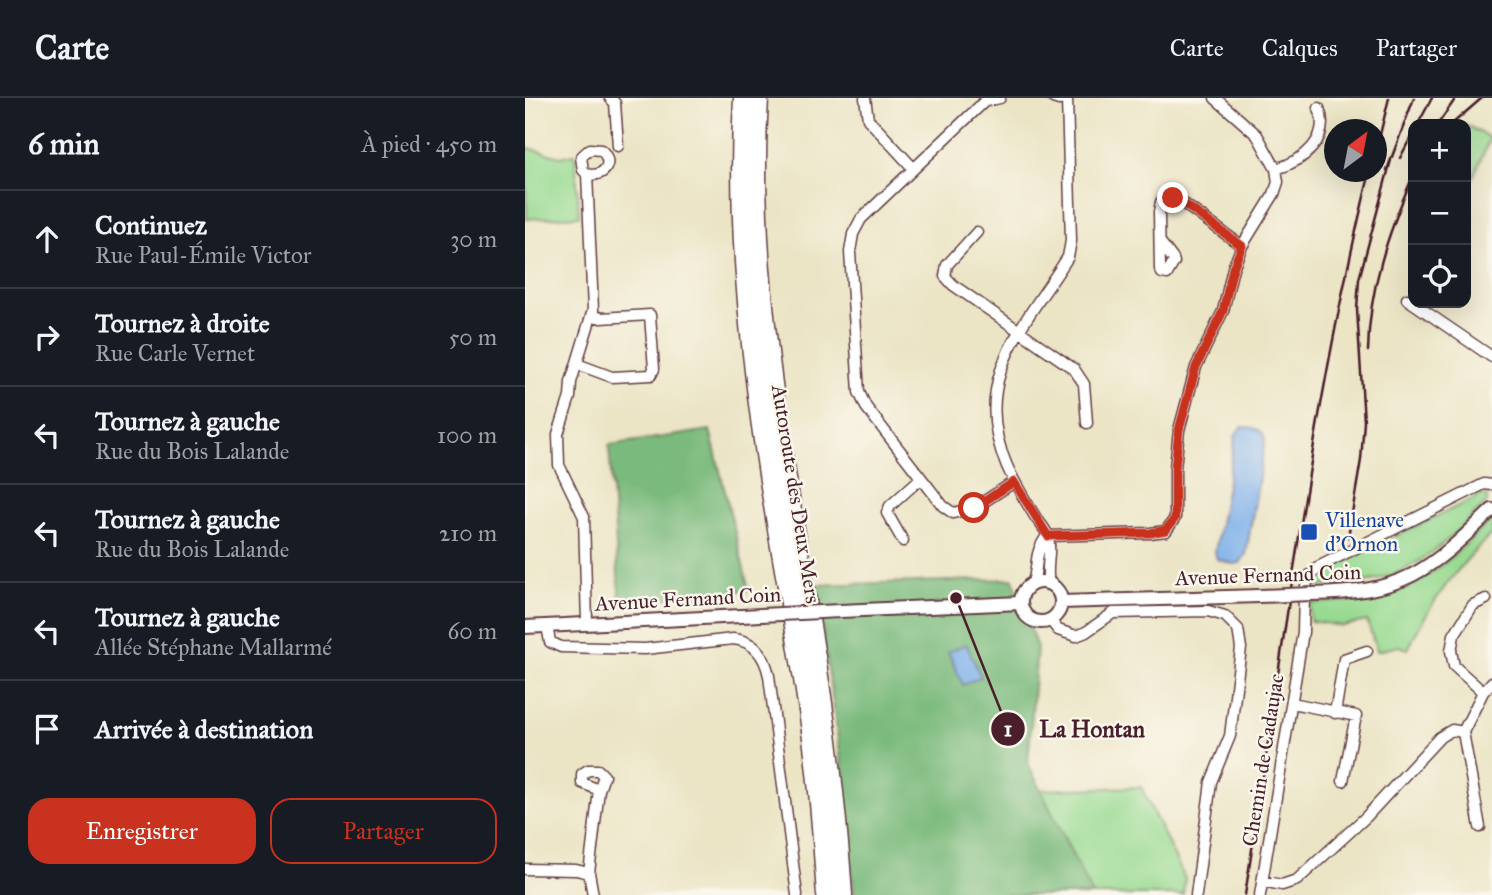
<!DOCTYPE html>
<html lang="fr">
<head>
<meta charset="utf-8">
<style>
	body { margin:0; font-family:"IM FELL Great Primer",serif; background:#242831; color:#f1f3f6 }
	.controls { position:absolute; right:21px; top:21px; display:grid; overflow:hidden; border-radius:14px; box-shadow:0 7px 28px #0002 }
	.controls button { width:63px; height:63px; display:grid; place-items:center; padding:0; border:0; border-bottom:2px solid #363941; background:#171b24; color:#f1f3f6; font:35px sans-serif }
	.compass { position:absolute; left:799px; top:21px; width:63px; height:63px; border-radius:50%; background:#171b24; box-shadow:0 7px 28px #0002; rotate:32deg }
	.stop { position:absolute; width:21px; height:21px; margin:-16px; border:5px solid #c8321e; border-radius:50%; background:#fff }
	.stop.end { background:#c8321e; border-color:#fff; box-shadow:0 2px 7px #0008 }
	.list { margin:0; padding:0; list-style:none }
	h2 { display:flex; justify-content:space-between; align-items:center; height:91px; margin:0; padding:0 28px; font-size:30px }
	h2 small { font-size:23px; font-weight:400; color:#9ea1a6 }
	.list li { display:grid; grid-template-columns:46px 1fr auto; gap:21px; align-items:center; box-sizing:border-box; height:98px; padding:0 28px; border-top:2px solid #363941 }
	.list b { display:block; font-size:26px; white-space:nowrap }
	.list p { margin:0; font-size:23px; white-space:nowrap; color:#9ea1a6 }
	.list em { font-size:23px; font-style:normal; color:#9ea1a6 }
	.actions { display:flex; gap:14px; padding:21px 28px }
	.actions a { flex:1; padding:16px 0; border:2px solid #c8321e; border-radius:21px; text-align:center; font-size:24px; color:#c8321e }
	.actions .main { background:#c8321e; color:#fff }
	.icon { flex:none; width:38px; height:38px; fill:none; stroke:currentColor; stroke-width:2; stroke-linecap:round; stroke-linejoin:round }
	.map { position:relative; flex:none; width:967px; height:797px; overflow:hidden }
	header { display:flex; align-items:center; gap:42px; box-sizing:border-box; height:98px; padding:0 35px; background:#171b24; border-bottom:2px solid #363941 }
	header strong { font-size:33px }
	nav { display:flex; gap:38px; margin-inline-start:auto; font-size:24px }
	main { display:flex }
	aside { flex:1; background:#171b24 }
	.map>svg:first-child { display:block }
</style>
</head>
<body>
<header>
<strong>Carte</strong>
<nav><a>Carte</a><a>Calques</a><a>Partager</a></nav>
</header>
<main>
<aside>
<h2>6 min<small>À pied · 450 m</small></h2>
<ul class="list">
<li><svg class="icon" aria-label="ahead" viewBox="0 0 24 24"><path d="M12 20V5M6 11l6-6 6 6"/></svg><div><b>Continuez</b><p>Rue Paul-Émile Victor</p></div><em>30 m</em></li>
<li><svg class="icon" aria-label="right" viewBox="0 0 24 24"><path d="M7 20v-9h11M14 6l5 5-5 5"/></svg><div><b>Tournez à droite</b><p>Rue Carle Vernet</p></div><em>50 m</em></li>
<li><svg class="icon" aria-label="left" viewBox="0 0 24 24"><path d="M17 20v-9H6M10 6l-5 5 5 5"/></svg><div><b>Tournez à gauche</b><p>Rue du Bois Lalande</p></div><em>100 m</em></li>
<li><svg class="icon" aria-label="left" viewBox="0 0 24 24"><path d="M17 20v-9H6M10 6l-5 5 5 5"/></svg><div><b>Tournez à gauche</b><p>Rue du Bois Lalande</p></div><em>210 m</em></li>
<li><svg class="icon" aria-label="left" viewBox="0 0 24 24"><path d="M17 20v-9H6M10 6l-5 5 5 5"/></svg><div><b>Tournez à gauche</b><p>Allée Stéphane Mallarmé</p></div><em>60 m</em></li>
<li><svg class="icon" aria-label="arrive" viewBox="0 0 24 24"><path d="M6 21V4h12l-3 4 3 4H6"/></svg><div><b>Arrivée à destination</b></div></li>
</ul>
<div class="actions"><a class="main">Enregistrer</a><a>Partager</a></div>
</aside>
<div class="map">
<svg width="967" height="797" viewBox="0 0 967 797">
	<rect width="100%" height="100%" fill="#fbf7ec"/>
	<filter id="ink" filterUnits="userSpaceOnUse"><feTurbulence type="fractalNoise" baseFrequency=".0143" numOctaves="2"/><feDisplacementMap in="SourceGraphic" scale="14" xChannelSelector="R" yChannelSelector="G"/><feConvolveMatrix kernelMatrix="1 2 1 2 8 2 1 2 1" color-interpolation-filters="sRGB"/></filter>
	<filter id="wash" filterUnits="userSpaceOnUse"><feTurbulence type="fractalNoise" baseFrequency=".00686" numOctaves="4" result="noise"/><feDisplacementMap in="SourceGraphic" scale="28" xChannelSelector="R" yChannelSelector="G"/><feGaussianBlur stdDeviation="1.57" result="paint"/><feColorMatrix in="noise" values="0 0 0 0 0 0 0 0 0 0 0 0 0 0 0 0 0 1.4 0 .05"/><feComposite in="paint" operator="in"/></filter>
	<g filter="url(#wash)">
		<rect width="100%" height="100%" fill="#ebe4c5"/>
		<path fill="#98da91" stroke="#717c5e" stroke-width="2" d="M941 27 965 40 941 96Z
			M0 49 35 59 50 56 54 118 2 121Z
			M956 397 962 398V404C930 435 901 467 858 480 835 487 811 487 788 489L800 472Z
			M967 421V435C931 471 905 504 883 551L874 548 852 553 842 523 817 528 785 523V505C808 504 832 504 856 499 902 488 934 452 967 421Z
			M616 689 660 781 658 797H556L510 692Z"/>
		<path fill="#7aba7b" stroke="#626c53" stroke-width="2" d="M185 332 224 492 95 505 84 347Z
			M488 481 512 550 503 666 567 797H329L318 676 291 487Z"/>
		<path fill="#7fb0ea" stroke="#64688a" stroke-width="2" d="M716 329C727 329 739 330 740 343L721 456 715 465 708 466 692 461 690 454 711 336Z
			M441 546 456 579 438 587 423 554Z"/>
	</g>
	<g filter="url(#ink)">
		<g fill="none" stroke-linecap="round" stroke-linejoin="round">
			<defs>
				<path id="minor" d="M85 0 90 5 93 48
					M340 0 343 21 388 70
					M475 0 460 3 336 121 328 136 325 154 334 294 341 309 418 408 428 415 449 410 489 384
					M528 0 534 2 542 0
					M751 71C778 63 806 42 794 10
					M452 134 422 167 420 178 428 187 549 271 559 286 562 325
					M635 144 648 161 649 164 642 176 637 175 635 171 634 114 636 104 647 100 655 103 717 148
					M882 201 967 259
					M52 266 87 279 126 277 129 271 125 217 76 220 67 217
					M523 438 625 435 641 433 650 420V370L654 332 671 269 698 213 708 170 717 148 749 96 753 84 751 71 732 37 690 0
					M378 443 362 415 365 408 396 380
					M524 486C520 471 527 453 523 438 521 432 515 425 511 420 501 403 490 387 482 368 444 282 499 228 543 159L546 143 542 0
					M507 487C515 465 507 459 522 438
					M525 522 533 532 551 538 561 534 588 515 683 513 700 518 713 531 716 550 705 638 686 684 671 797
					M62 525 59 419 34 367 33 336 45 299 46 284 68 212 62 76 58 72 56 59 65 51 76 52C90 65 79 80 62 76
					M22 528 25 544 36 549 120 551 208 541C230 543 240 558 244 578L272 797
					M958 594 929 568 926 553 929 537 948 507 961 501
					M767 605 831 618 818 683
					M810 615 819 561 842 553
					M938 634 958 594 967 584
					M0 771 51 772 64 775 68 797
					M64 775 74 692 79 678 73 672H63L57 676V685L74 692
					M737 783 757 787 772 782 841 719 915 639 927 632 938 634 955 729
					M735 797 778 534 779 495 784 478 795 468 959 386 967 387"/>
				<path id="secondary" d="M496 504a20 20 0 1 1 40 0a20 20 0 1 1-40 0Z
					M786 496C879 495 903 474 967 412
					M536 504 734 498
					M315 513 496 505
					M0 529 236 517"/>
				<path id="motorway" d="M218 0C211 126 224 252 243 376 256 462 274 547 286 633 294 687 297 742 301 797
					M234 0C223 177 258 354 286 528 301 617 312 707 318 797"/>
			</defs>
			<use href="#minor" stroke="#623d42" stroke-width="13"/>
			<use href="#secondary" stroke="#623d42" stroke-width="16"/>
			<use href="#motorway" stroke="#623d42" stroke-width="21"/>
			<use href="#minor" stroke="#fff" stroke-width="10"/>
			<use href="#secondary" stroke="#fff" stroke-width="12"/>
			<use href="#motorway" stroke="#fff" stroke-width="18"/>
			<path stroke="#4a1f2b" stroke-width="2.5" d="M893 26 907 0
				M913 26 931 0
				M927 26 957 0
				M852 49 864 0
				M875 60 888 35
				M862 72 889 0
				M843 253C844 190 863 135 888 78
				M823 439 836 362 839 324 832 211 834 181 866 62
				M720 797C758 555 786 311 845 74"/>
			<defs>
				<path id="secondary-bridge" d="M734 498 786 496
					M236 517 315 513"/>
			</defs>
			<use href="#secondary-bridge" stroke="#623d42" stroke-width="16" stroke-linecap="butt"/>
			<use href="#secondary-bridge" stroke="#fff" stroke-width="12"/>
		</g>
	</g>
	<g fill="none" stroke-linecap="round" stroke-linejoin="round" filter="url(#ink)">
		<path stroke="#c8321e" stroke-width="9" d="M449 410 489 384 523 438 625 435 641 432 650 420V370L654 332 671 269 698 213 708 170 717 148 655 103 648 100"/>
	</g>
	<rect fill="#1a4fb4" stroke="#fbf7ec" stroke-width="2.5" x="775" y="425" width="18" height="18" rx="3.5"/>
	<g text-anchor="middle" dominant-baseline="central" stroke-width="5" stroke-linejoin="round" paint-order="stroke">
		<g font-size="21" fill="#4a1f2b" stroke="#fbf7ec">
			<text transform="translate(271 396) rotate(81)">Autoroute des Deux Mers</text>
			<text transform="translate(743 477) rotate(-2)">Avenue Fernand Coin</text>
			<text transform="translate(163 501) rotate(-3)">Avenue Fernand Coin</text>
			<text transform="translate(738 662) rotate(-81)">Chemin de Cadaujac</text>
		</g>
		<g font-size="21" fill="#164399" stroke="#fbf7ec" text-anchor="start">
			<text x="800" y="422">Villenave<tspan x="800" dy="24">d'Ornon</tspan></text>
		</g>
	</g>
	<path fill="none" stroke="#4a1f2b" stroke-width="2.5" d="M431 500L483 631"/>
	<g fill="#4a1f2b" stroke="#fbf7ec" stroke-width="2.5">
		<circle cx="431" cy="500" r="7"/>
		<circle cx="483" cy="631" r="18"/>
	</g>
	<g font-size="21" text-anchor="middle" font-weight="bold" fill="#fff">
		<text x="483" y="638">1</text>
	</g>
	<g font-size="23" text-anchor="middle" font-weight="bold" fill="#4a1f2b" stroke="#fbf7ec" stroke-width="5" stroke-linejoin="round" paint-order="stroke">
		<text x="567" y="639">La Hontan</text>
	</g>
</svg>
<div class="controls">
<button>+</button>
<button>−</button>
<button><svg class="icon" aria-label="locate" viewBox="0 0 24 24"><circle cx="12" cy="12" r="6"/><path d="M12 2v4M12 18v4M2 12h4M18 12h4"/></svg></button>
</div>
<svg class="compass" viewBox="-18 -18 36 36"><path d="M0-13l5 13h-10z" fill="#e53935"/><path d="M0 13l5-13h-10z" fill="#9ea1a6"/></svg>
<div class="stop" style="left:449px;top:410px"></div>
<div class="stop end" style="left:648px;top:100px"></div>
</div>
</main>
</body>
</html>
